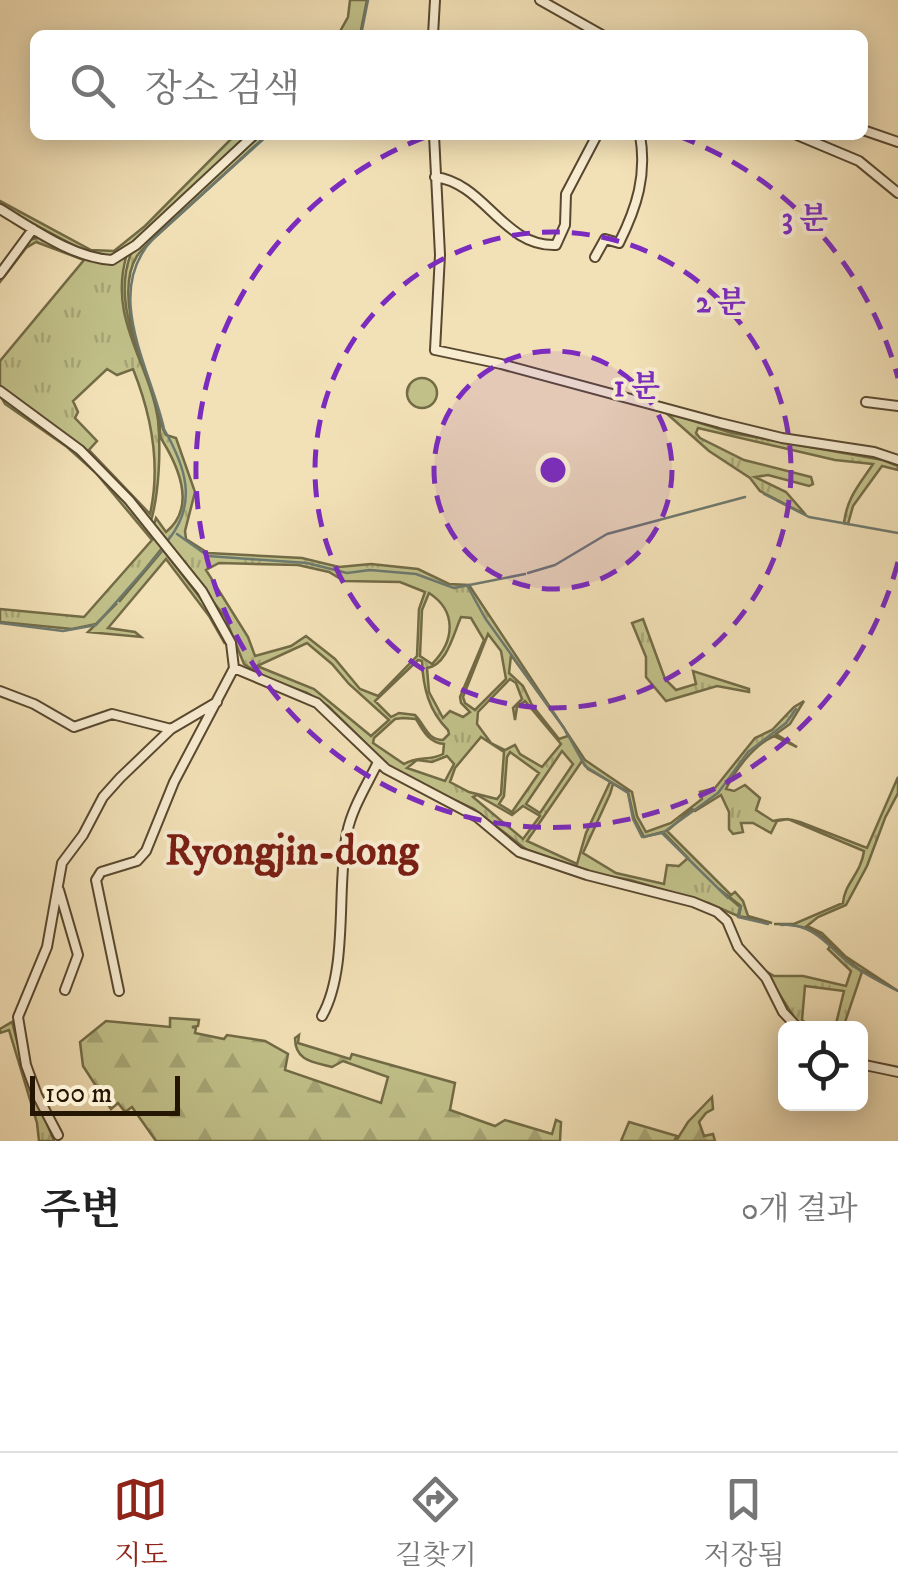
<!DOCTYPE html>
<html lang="ko">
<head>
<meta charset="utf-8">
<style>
	body { margin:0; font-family:"IM FELL DW Pica","Noto Serif KR",serif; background:#f2f2f2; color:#222 }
	.controls { position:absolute; right:30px; bottom:30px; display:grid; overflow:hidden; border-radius:15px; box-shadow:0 5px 25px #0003 }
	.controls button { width:90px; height:90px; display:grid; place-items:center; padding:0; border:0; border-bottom:2px solid #e0e0e0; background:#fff; color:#222; font:50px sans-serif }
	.scale { position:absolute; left:30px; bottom:25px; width:150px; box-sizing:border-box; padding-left:10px; border:5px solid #241602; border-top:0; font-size:28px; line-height:35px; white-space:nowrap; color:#241602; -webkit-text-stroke:8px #f7ebd0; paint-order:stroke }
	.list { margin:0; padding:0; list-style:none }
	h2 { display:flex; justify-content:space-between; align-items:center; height:130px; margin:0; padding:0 40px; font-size:42px }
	h2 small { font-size:32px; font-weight:400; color:#767676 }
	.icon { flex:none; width:55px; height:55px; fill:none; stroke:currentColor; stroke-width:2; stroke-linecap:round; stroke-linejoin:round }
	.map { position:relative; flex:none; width:898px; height:1141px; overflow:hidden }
	.search { position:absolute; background:#fff; box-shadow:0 5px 25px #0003; left:30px; right:30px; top:30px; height:110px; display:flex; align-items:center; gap:25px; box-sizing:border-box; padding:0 35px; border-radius:15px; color:#767676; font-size:38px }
	.sheet { height:310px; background:#fff }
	nav { display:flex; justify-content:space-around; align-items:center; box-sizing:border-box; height:140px; border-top:2px solid #e0e0e0; background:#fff; font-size:28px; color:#767676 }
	nav a { display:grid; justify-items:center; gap:5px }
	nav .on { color:#8f2418 }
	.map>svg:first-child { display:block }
</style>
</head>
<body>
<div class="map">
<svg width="898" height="1141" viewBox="0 0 898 1141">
	<defs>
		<pattern id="grass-tufts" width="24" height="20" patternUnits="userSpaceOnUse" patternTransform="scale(2.5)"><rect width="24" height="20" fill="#c1c089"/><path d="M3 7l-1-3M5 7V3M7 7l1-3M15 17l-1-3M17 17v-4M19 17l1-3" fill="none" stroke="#a6a475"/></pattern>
		<pattern id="forest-firs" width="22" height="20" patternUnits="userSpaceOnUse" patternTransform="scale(2.5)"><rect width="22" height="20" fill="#c1c089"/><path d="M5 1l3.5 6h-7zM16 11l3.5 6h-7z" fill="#a6a475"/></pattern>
	</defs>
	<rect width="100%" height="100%" fill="#f2e0b6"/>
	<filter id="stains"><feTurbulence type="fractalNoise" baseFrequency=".002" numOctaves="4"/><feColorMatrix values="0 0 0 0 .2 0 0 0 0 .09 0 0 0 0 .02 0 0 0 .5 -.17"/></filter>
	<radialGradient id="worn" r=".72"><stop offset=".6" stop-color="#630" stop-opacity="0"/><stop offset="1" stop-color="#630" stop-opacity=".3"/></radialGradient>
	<path fill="url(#grass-tufts)" stroke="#726b46" stroke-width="2.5" fill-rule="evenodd" d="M350 0H367L360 35 357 32 338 35 348 17Z
		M235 135H250L132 245 111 257 90 254 0 206V201L91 250 114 251 145 226Z
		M258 135H267L153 239C148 244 141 250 137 256 110 299 153 384 163 429L166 435 176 438 195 492 185 531 186 539 208 553 302 558 339 567 371 564 418 569 449 584 469 585 585 760 632 792 637 816 646 832 671 823 702 799 700 792 715 788 755 738 772 730 794 707 804 701 790 724 776 734 797 747 774 736C754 745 735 770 726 789L734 791 745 785 760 798 756 810 773 821C783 818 790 819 800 822L867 848 898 777V793L885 818 867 866 846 905 818 917 807 926 822 933 845 956 898 991 852 965 831 946 862 972 843 1028H835L844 991 805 986 802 1020 812 1028H801L764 970 774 976H803L846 986 851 971 828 949 831 945C815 927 796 924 774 924H794L843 903C844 884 861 874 864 851L788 819 777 821 771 833 753 823H741L743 832 733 834 729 829V812L721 795 695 811 692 809 667 831 731 895 735 892 743 901 748 916 772 923 739 916 741 906 719 889 740 907 738 916 708 903 630 880 592 873 527 850 474 809 395 772 328 706 307 693 264 677 244 664 225 617 154 524 156 518 166 532C197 507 178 466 162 440 158 434 161 425 159 418 149 363 108 308 132 251ZM219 563 298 565 329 572 344 581 400 582 425 592 419 609 417 656 378 696 360 689 335 659 306 636 291 646 255 656 248 637 206 570ZM429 593C457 611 455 641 432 664L420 656 422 610ZM461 617 471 618 484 640 460 697 461 703 470 712 463 717 450 711 443 718 429 692 427 668C447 665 453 635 461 617ZM488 634 501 651 506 679 475 710 465 703 463 697ZM307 643 332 664 349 684 389 720 371 736 314 689 257 666ZM511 655 564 728 568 736 559 739 532 705 523 686 509 673ZM418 660 422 661C423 688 429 711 448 730L449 734 443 740C427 740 425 725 415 715L399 713 391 717 375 701ZM510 679 516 683 522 699 513 708 515 720 517 707 525 701 561 744 542 767 520 754 515 745 505 750 491 743 477 724 478 712ZM403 718 416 719C423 731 429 743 444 744L443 754C430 761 417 756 404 764L373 743 374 738 395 719ZM481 737 504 752 501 794 497 799 469 792 450 782 455 768ZM562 751 573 764 540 813 526 804ZM510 752 539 773 512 812 499 804 504 796 507 757ZM447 756 454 764 445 781 407 768 417 760 432 762ZM582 761 588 769 628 792 634 818 644 837 663 832 688 858 679 866 667 865 664 884 616 873 583 853 610 794 613 784 610 782 586 833 577 864 527 841ZM477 795 512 815 523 806 540 816 523 839 473 797Z
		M41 237 112 262 127 254C107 319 150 363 158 420 161 450 159 493 151 521L115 480 0 386V361L84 260 36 242 26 248 0 282V277L29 240ZM107 369 117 375 133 369C151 414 161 465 150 514L89 450 97 441 75 418 78 412 73 401Z
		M407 393a15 15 0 1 1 30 0a15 15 0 1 1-30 0Z
		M0 395 86 460 112 486 162 548 119 602 163 550 208 608 225 644 209 616 166 559 108 628 135 632 141 637 88 632 117 603 96 624 72 629 0 622V609L84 617 152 540 96 473 67 447 5 404Z
		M665 412 732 433 883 460 898 466V470L882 466 853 506 848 524 844 523C847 497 860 484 873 464L835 460 698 428 696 433 700 438 744 460 811 477 813 484 809 486 768 475 755 477 786 492 806 515 760 491 750 478 709 451Z
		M643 619 665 679 676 690 696 684 693 671 749 689V692L717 686 666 701 646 677V657L632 623Z
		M12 1022 24 1067 54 1141H39L37 1123 9 1030 0 1033V1029Z"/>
	<path fill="url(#forest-firs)" stroke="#726b46" stroke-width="2.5" d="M170 1018 199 1020 198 1026 192 1027 196 1028 195 1033 224 1039 227 1035 265 1041 288 1054 285 1070 381 1103 388 1077 343 1061 332 1067C313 1062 295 1061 295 1038L299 1035 298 1043 350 1059 352 1054 455 1083 450 1110 495 1126 505 1120 552 1134 556 1120 561 1122 560 1141H156L132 1107 125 1112 118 1103 111 1109 83 1066 80 1042 106 1021 170 1027Z
		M712 1097 713 1109 706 1113 699 1122 704 1136 713 1134 715 1141H676L688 1122Z
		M629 1122 677 1136 674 1141H621Z"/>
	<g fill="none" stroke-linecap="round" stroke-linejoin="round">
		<path stroke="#6d796e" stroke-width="2.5" d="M361 35 368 0
			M764 494 809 517 898 533
			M177 534 208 556 307 563 347 573 370 570 416 574 454 588 525 574
			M169 539C198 502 185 466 164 429 151 369 102 293 153 239L268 135
			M528 573 555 565 607 534 745 497
			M468 587 485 618 564 728 585 766 628 793 633 819 642 837 662 833 728 898
			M0 623 63 631 96 625 161 551
			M664 832 718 793 748 752 786 723 796 709
			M741 906 738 917 768 924
			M781 925C812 922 828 946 849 963 864 974 882 983 898 991"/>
		<defs>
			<path id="minor" d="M540 0 602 35
				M433 35 435 0
				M863 130 898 142
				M434 135 440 255 435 350 501 364 720 423 782 438 874 452 898 460
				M797 135 859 161 898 193
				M435 177C485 183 503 247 556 245L565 225 566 194 597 135
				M0 209C32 228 73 258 112 260L136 245 254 135
				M595 257 605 239 619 243C637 207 647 175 640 135
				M0 274 33 229
				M0 391 80 450 129 500 202 591 231 643 234 668 174 782 146 851 137 861 101 872 96 880 119 991
				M866 402 898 406
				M234 668 317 703 386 769 477 817 519 852 587 875 693 902 717 912 727 921 738 947 766 978 783 1012 798 1028
				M0 691 34 704 74 727 112 714 171 729
				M59 890 78 955 65 990
				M322 1016C349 968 336 887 347 833 352 808 367 785 378 762
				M860 1064 898 1072
				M58 1135 37 1095 26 1065 18 1017 47 947 62 863 83 835 103 797 120 778 171 729 217 702"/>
		</defs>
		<use href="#minor" stroke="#58482f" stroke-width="12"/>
		<use href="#minor" stroke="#f7ebd0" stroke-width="8"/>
	</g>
	<circle cx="553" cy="470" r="119" fill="#7b2cbf" fill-opacity=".12"/>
	<g fill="none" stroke="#7b2cbf" stroke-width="5" stroke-dasharray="18 12">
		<circle cx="553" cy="470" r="119"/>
		<circle cx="553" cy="470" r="238"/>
		<path d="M898 562A357 357 0 1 1 428 136M678 136A357 357 0 0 1 898 378"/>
	</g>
	<g text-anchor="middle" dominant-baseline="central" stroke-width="8" stroke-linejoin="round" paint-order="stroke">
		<g font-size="42" font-weight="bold" fill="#7a1f14" stroke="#f7ebd0">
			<text x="292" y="852">Ryongjin-dong</text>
		</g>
	</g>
	<circle cx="553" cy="470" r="15" fill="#7b2cbf" stroke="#f7ebd0" stroke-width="5"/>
	<g font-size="30" text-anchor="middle" font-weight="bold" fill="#7b2cbf" stroke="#f7ebd0" stroke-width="8" stroke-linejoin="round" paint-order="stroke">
		<text x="805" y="228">3 분</text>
		<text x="721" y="312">2 분</text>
		<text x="637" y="396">1 분</text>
	</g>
	<rect width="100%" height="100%" filter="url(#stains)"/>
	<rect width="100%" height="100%" fill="url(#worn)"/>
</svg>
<div class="controls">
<button><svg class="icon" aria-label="locate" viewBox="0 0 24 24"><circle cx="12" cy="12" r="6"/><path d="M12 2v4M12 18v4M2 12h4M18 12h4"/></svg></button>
</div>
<div class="scale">100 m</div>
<div class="search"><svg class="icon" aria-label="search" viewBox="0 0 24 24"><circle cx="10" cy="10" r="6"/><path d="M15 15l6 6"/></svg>장소 검색</div>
</div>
<section class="sheet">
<h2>주변<small>0개 결과</small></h2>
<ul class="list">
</ul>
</section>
<nav>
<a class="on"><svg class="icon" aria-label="map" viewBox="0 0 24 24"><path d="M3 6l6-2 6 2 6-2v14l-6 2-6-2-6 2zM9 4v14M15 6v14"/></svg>지도</a>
<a><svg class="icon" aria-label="directions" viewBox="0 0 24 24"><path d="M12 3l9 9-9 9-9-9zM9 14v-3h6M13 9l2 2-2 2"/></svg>길찾기</a>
<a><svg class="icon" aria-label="saved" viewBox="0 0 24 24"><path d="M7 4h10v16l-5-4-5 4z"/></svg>저장됨</a>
</nav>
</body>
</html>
